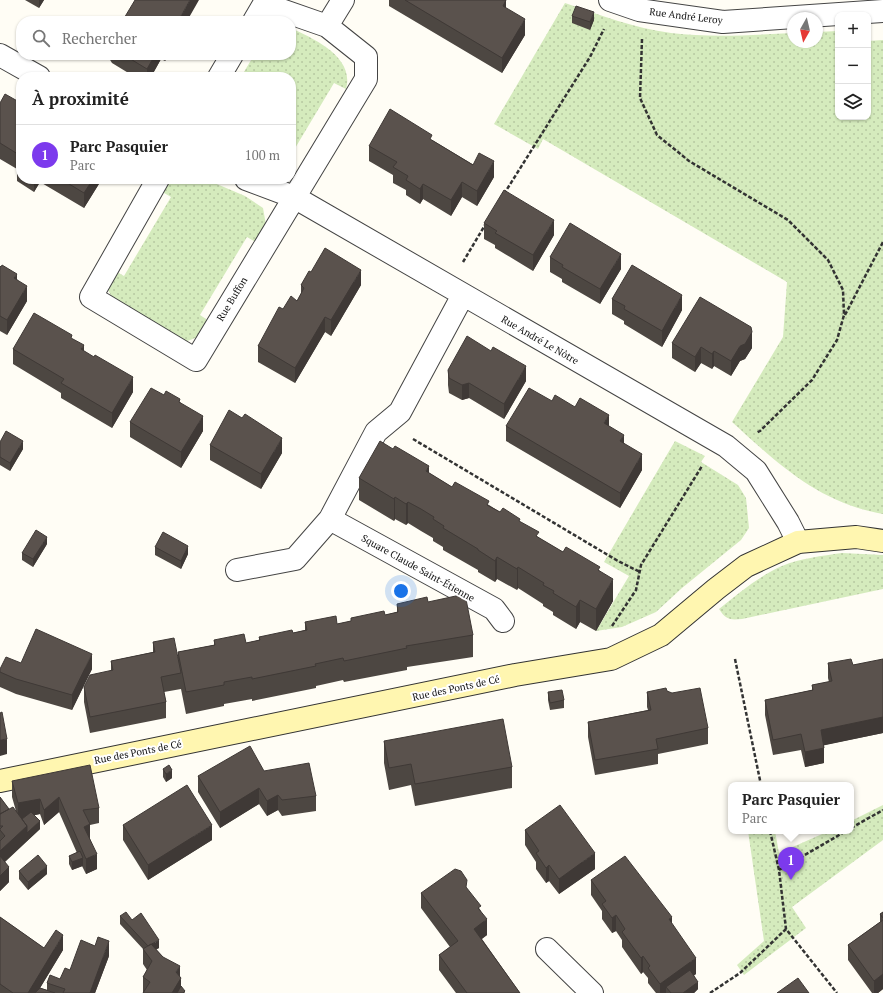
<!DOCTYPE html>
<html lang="fr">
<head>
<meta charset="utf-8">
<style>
	body { margin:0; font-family:"PT Serif",serif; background:#f2f2f2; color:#222 }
	.controls { position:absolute; right:12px; top:12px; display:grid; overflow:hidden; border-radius:8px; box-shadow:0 1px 3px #0004 }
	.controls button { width:36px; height:36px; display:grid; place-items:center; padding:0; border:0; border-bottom:1px solid #e0e0e0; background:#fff; color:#222; font:20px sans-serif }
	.compass { position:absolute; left:787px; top:12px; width:36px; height:36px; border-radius:50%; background:#fff; box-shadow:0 1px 3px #0004; rotate:188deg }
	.you { position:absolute; left:401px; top:591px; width:14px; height:14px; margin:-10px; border:3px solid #fff; border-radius:50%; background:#1a73e8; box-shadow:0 0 0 6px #1a73e833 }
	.badge { display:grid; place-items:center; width:26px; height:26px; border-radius:50%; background:#7c3aed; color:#fff; font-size:13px; font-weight:700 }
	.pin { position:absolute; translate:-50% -33px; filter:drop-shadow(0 1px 2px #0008) }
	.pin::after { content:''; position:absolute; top:21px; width:14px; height:12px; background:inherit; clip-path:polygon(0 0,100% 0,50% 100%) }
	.popup { position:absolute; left:728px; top:782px; width:126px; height:52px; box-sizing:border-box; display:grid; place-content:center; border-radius:8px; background:#fff; filter:drop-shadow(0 1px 3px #0005); font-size:13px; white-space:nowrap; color:#767676 }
	.popup b { font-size:15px; color:#222 }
	.popup::after { content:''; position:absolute; left:50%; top:100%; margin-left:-8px; border:8px solid transparent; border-top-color:#fff }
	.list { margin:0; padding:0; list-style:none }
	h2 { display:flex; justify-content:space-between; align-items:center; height:52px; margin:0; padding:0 16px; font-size:17px }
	h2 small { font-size:13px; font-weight:400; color:#767676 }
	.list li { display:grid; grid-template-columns:26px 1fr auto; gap:12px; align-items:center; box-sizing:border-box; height:60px; padding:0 16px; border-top:1px solid #e0e0e0 }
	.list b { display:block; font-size:15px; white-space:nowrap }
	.list p { margin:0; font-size:13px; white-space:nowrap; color:#767676 }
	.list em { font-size:13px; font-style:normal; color:#767676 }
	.icon { flex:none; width:22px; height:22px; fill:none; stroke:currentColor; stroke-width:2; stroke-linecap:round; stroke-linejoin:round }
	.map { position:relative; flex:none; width:883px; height:993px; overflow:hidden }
	.search { position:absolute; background:#fff; box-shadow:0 1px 3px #0004; left:16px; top:16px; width:280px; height:44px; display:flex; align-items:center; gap:10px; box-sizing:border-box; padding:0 14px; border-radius:16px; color:#767676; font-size:15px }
	.panel { position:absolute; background:#fff; box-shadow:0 1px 3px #0004; left:16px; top:72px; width:280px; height:112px; border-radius:16px }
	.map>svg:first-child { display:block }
</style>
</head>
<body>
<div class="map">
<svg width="883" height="993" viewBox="0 0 883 993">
	<defs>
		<pattern id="grass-dots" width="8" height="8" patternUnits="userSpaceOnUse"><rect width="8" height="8" fill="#d5ebbd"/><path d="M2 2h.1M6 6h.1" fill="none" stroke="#b6c8a1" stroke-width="1.8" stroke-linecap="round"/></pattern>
	</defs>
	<rect width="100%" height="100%" fill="#fffdf5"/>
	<path fill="url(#grass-dots)" d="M565 3C600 15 634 28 671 33 711 38 753 35 793 33V42H817V32L838 31V117H868V41L883 40V514C819 503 778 464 732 422L783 337 787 282 543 139 538 149 494 124Z
		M291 28C314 39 355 57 346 89L334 83 291 155V77H241L254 55H291Z
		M167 179H205L245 196 263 208 266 225 259 244 247 237 200 315 212 323C204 334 197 338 184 342L115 303 108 290 109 278 112 269 124 276 171 197 159 190Z
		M675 441 705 456 701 462 738 485 746 498 749 528 741 540 682 588 656 612 622 627 596 631 629 576 604 562Z
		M842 553 883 555V589L742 619C730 620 726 620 719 609 738 594 759 576 782 566 801 558 822 556 842 553Z
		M883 805V840L792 907 806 928 744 975 737 965 764 941 748 831H775L779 853 829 831H851V821Z"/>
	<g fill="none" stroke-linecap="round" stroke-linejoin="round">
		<defs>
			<path id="street" d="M610 0 639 10 723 22 883 11
				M327 26 343 0
				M0 55 39 77
				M219 77 232 55
				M158 179 91 297 196 360 366 79V57L327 26 264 4 254 21
				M246 179 294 197 726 446 756 471 788 522 798 542
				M463 295 400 412 376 432 330 519 494 609 503 621
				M237 570 295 559 330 519
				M547 949 592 993"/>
			<path id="secondary" d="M0 781 515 675 611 659 661 635 716 589 746 566 798 542 856 537 883 541"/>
		</defs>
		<use href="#street" stroke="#444" stroke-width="24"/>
		<use href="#secondary" stroke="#333" stroke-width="24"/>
		<path stroke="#333" stroke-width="2.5" stroke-dasharray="4 2" stroke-linecap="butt" d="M642 39 640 98 657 135 689 161 788 220 828 260 843 290 844 315 837 340 812 380 760 431 756 433
			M504 194 590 57 604 29
			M463 262 485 225
			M845 315 883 242
			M413 439 618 561 640 572
			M612 626 636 590 641 565 702 466
			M735 659 761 785
			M851 828 883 810
			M770 831 779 870 786 929 837 993
			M779 870 846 831
			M710 993 740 973 786 929"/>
		<use href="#street" stroke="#fff" stroke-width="22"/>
		<use href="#secondary" stroke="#fff6b0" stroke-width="22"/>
	</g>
	<path fill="#4d4742" d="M25 0H44L39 8Z
		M389 0H506V8L525 35 502 73 389 6Z
		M572 16 594 20 590 30 572 23Z
		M107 55H169L165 61 161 59 151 77H135L112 63Z
		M0 103H21V179H102L84 208 40 182 34 192 17 181V169L0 159Z
		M432 140 494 177 477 206 462 197 451 216 423 199 420 204 406 195V190L393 183V175L369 161V146Z
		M484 223 554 235 533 271 495 248V245L484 239Z
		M550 257 621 269 600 304 562 282V279L550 272Z
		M0 266 17 279 27 301 7 335 0 331Z
		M311 272 361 285 331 336 325 332 295 383 258 362V346L283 309 297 301 301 294V285Z
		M612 299 682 310 662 347 624 324V321L612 314Z
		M72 339 84 351 133 392 112 428 61 398V393L13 364V349Z
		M672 343 752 348 745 359 740 361 731 376 714 366 712 369 701 363 695 372 672 358Z
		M448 370 526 381 504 419 469 398 462 400 449 393 448 385Z
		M164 395 180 402 203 431 181 468 130 437V422Z
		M552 401 609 426 624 443 642 470 620 508 506 441V426Z
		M0 442 23 449 10 471 0 465Z
		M210 445 282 453 261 489 210 460Z
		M429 473 452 487 489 505 500 512 520 522 539 538 563 552 600 571 613 601 596 631 580 622 576 629 553 615V612L543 606V604L518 588 517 590 497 579 495 582 478 572V570L443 550V547L433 541V538L421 531 408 523 406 525 395 519 394 521 359 500V478Z
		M47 544 33 567 22 560V553Z
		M155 547 188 554 181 569 155 555Z
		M428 602 473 635V657L407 667V670L344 682 343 680 316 686V688L252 701V699L224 704V706L186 714 181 689 164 692 166 702V718L90 733 84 702V687L111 670V661L153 652V642L178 657V652L214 645V640L246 643 259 640V637L293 633 305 630V622L337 624 351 621V618L385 615 397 612V604Z
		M883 652V733L824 745V763L805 767 801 750 773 755 765 715V700L812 690V685L829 682 828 678V663L853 665 883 660Z
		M21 663 92 669 72 710 16 694 0 687V669Z
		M667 691 708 728V744L658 754V764L595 775 588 737V722L648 710 647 707V692Z
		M548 692 564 700V708L550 710 548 700Z
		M384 741 512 767V788L415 806 411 785 389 790 384 763Z
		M163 769 172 778 166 782 163 777Z
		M264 771 316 796V811L282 816 278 810 267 816 259 804 220 828 198 792V776Z
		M12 781 99 808V823L90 825V839L97 869 86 874 82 866 72 870 69 864V856L77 853 59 812 44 825 40 814 34 815 40 829 5 862 9 882 0 891V797L9 809 16 811 12 797Z
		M123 825 212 840 148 880 123 840Z
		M525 830 595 869 559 894 549 881 546 883 536 869V862L525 845Z
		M19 871 47 874 28 890 19 879Z
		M591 880 672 924 696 974 694 975 698 989 694 993H656L648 983V978L643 972 641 974 622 947V940L616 931 612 933 602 919V911L591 895Z
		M467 889 481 911 487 935 482 939 520 993H456L439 970V955L450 947 421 908V893Z
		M883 912V989L878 993H872L848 960V945L880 922V914Z
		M120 916 132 920 159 948 156 949 180 977 181 986 185 993H143V977L147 970 143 964V949L120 924Z
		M0 917 44 948 63 950 40 988 47 990V983L60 979 70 970 109 956 95 993H0Z"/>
	<path fill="#3f3936" d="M39 0H44L39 8Z
		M190 0H199L187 21H180L181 16Z
		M506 0V15L503 6Z
		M594 12V20L590 30V22Z
		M525 19V35L502 73V58Z
		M155 55H161V59L151 77H147V69Z
		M165 55H169L165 61Z
		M494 161V177L477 206V191Z
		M34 179H40V182L34 192Z
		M93 179H102L84 208V193Z
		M462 182V197L451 216V200Z
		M423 184V199L420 204V189Z
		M554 220V235L533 271V255Z
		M621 254V269L600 304V289Z
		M361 270V285L331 336V320Z
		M17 274V289L14 278Z
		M27 286V301L7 335V320Z
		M682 295V310L662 347V331Z
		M325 317V332L295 383V368Z
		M752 332V348L745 359 740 361 731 376V361L740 346Z
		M84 345V360L81 349Z
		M701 347V363L695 372V357Z
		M714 351V366L712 369V354Z
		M526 366V381L504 419V404Z
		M133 377V392L112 428V413Z
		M469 383V398L462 400V385Z
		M609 415V430L604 423Z
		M203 416V431L181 468V452Z
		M624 435V450L620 441Z
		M282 438V453L261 489V474Z
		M23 441V449L10 471V463Z
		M642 454V470L620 508V493Z
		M429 466V487L426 471Z
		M395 497V519L394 521V499Z
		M408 502V523L406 525V504Z
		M47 537V544L33 567V559Z
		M188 546V554L181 569V561Z
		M497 557V579L495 582V561Z
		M518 567V588L517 590V569Z
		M613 579V601L596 631V609Z
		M580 600V622L576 629V607Z
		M92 654V669L72 710V695Z
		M883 717V733L821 746V730Z
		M7 739V754L0 756V740Z
		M824 748V763L805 767V752Z
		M172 770V778L166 782V774Z
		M259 788V804L220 828V812Z
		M278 795V810L267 816V801Z
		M59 797V812L44 825V810Z
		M40 799V814L18 819V803Z
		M40 821V829L27 841V833Z
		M90 824V839L84 827Z
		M212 825V840L148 880V865Z
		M27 826V841L0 866V851Z
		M595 853V869L559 894V879Z
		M97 854V869L86 874V859Z
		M83 858V866L72 870V862Z
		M549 865V881L546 883V868Z
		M47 866V874L28 890V882Z
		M9 867V882L0 891V876Z
		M616 915V931L612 933V918Z
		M672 917V932L669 919Z
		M487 919V935L474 944V929Z
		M63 935V950L37 993H28Z
		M159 940V948L148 954V947Z
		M109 941V956L95 993H90Z
		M643 956V972L641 974V958Z
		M696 958V974L670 992 666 987V993H660V984Z
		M180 966V980L181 978V993H172L176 972Z
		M883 974V989L878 993H874V981Z
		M698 982V989L694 993H683Z"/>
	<path fill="#5a524d" stroke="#3f3936" d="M135 0H190L181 16 183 17 180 21H124L123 20Z
		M405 0H506L503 6 525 19 502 58Z
		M576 6 594 12 590 22 572 16Z
		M124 55H155L147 69Z
		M5 94 21 103V156L0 143V103Z
		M390 109 432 135 430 139 473 165 479 153 494 161 477 191 462 182 451 200 423 184 420 189 406 180 408 176 393 167 397 162 369 146Z
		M21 160V169L17 166Z
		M61 179H93L84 193Z
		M504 190 554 220 533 255 495 233 497 231 484 223Z
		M570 223 621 254 600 289 562 267 563 265 550 257Z
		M325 248 361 270 331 320 325 317 295 368 258 346 279 307 283 309 291 296 297 301 304 288 301 285 309 271 311 272Z
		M2 265 17 274 14 278 27 286 7 320 0 316V266L1 267Z
		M632 265 682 295 662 331 624 309 625 306 612 299Z
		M700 297 751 327 752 332 745 344 740 346 731 361 714 351 712 354 701 347 695 357 672 343Z
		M34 313 72 335 71 338 84 345 81 349 94 357 95 355 133 377 112 413 61 383 64 379 13 349Z
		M467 336 491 351 493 347 526 366 504 404 469 383 462 385 449 378 448 370Z
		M151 388 164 395 166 391 180 399 179 402 203 416 181 452 130 422Z
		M529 388 552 401 555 395 575 407 580 398 609 415 604 423 624 435 620 441 642 454 620 493 506 426Z
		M229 410 242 418 245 414 282 438 261 474 210 445Z
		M6 431 23 441 10 463 0 457V442Z
		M380 441 393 449 395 446 429 466 426 471 452 487 455 482 489 501 487 505 500 512 503 508 520 519 519 521 539 532 536 536 563 552 566 547 600 567 598 570 613 579 596 609 580 600 576 607 553 593 554 591 543 585 544 583 518 567 517 569 497 557 495 561 478 550V549L443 528 444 526 433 519 434 517 421 509 408 502 406 504 395 497 394 499 359 478Z
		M36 530 47 537 33 559 22 553Z
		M163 532 188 546 181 561 155 547Z
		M465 594 473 635 406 646 407 648 344 661 343 658 315 664 316 666 252 679V677L224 682V685L186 692 178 652 215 645 214 640 244 634 246 643 260 640 259 637 292 630 293 633 307 630 305 622 336 616 337 624 351 621V618L384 611 385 615 398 612 397 604 427 597 428 602Z
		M36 629 92 654 72 695 16 679 0 672V669L6 657 21 663Z
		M174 638 181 673 161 677 166 702 90 717 84 687 90 675 113 670 111 661 155 652 153 642Z
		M851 659 853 665 883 659V717L821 730 824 748 805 752 801 734 773 740 765 700 813 690 812 685 832 681 828 663Z
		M666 688 667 691 672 693 700 688 708 728 656 739 658 749 595 760 588 722 651 710 647 692Z
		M562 690 564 700 550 703 548 692Z
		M2 712 7 739 0 740V713Z
		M503 719 512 767 415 784 411 764 389 768 384 741Z
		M250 746 264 771 309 763 316 796 282 800 278 795 267 801 259 788 220 812 198 776Z
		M90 765 99 808 83 810 90 824 84 827 97 854 86 859 59 797 44 810 40 799 18 803 12 781Z
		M169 765 172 770 166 774 163 769Z
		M187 785 212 825 148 865 123 825Z
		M0 797 9 809 0 814Z
		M560 805 595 853 559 879 549 865 546 868 536 853 539 851 525 830Z
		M13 807 27 826 0 851V841L5 836 0 830V829L3 826H0V814Z
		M31 812 40 821 27 833V826L22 819Z
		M80 851 83 858 72 862 69 856Z
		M38 855 47 866 28 882 19 871Z
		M0 856 9 867 0 876Z
		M625 856 672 917 669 919 696 958 660 984 648 968 650 966 643 956 641 958 622 932 625 929 616 915 612 918 602 904 606 901 591 880Z
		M455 869 461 871 467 880 466 887 481 906 478 908 487 919 474 929 520 993H467L439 955 458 941 421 893Z
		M126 912 132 920 141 913 159 940 148 946 120 916Z
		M883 912V918L880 914Z
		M0 917 44 948 56 930 63 935 28 993H13L0 984Z
		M883 920V974L874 981 848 945Z
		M98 937 109 941 90 993H63L65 989 47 983 50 975 60 979 65 968 70 970 81 940 95 946Z
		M151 944 163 957 180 966 176 972 181 978 172 993H143L150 982 143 977 152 961 143 949Z
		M690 970 698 982 683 993H671L666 987Z
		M798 978 809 993H777Z
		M181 986 185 991 183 993H177Z
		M40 988 55 993H35Z"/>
	<g text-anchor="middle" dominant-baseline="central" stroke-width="4" stroke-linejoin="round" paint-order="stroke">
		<g font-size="10" fill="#111" stroke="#fff">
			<text transform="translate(686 16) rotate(7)">Rue André Leroy</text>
			<text transform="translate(232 299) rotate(-59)">Rue Buffon</text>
			<text transform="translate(540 340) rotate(30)">Rue André Le Nôtre</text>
			<text transform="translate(418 568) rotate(29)">Square Claude Saint-Étienne</text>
			<text transform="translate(456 688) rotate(-12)">Rue des Ponts de Cé</text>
			<text transform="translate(138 752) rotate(-11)">Rue des Ponts de Cé</text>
		</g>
	</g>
</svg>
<div class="controls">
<button>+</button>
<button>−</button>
<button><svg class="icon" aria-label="layers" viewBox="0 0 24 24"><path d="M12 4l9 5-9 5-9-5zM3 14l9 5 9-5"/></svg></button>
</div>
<svg class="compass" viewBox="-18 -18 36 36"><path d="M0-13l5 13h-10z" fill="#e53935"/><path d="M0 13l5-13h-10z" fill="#767676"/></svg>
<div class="you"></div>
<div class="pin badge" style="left:791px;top:880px">1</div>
<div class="popup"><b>Parc Pasquier</b>Parc</div>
<div class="search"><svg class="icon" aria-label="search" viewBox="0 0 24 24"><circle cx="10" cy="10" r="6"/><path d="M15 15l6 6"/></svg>Rechercher</div>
<section class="panel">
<h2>À proximité<small></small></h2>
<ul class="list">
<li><span class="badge">1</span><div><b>Parc Pasquier</b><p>Parc</p></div><em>100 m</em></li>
</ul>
</section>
</div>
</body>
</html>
